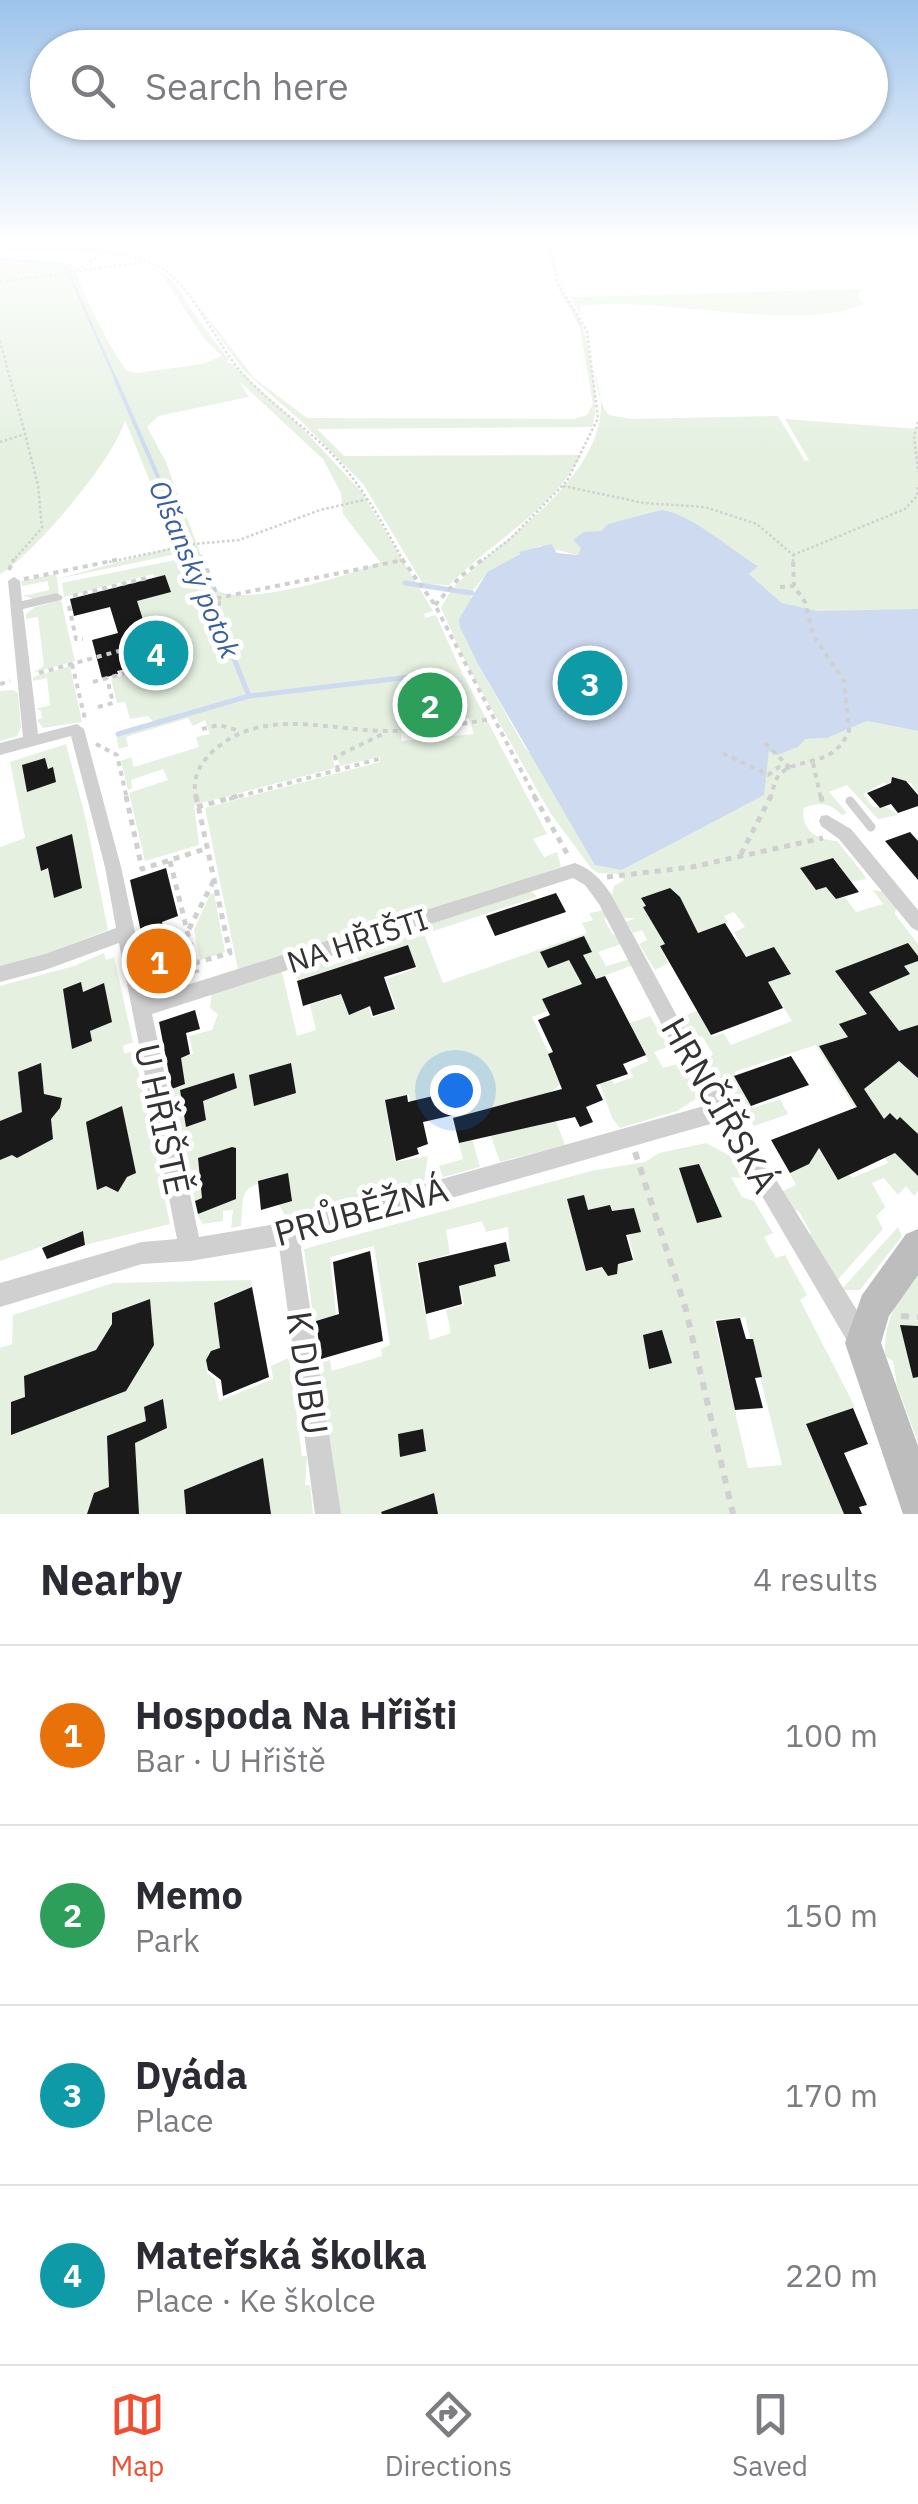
<!DOCTYPE html>
<html lang="en">
<head>
<meta charset="utf-8">
<style>
	body { margin:0; font-family:"IBM Plex Sans",sans-serif; background:#f7f7f7; color:#2b2b33 }
	.you { position:absolute; left:455px; top:1090px; width:35px; height:35px; margin:-25px; border:8px solid #fff; border-radius:50%; background:#1a73e8; box-shadow:0 0 0 15px #1a73e833 }
	.badge { display:grid; place-items:center; width:65px; height:65px; border-radius:50%; background:#ef4e30; color:#fff; font-size:32px; font-weight:700 }
	.pin { position:absolute; translate:-50% -50%; border:5px solid #fff; box-shadow:0 2px 10px #0006 }
	.list { margin:0; padding:0; list-style:none }
	h2 { display:flex; justify-content:space-between; align-items:center; height:130px; margin:0; padding:0 40px; font-size:42px }
	h2 small { font-size:32px; font-weight:400; color:#7c7c81 }
	.list li { display:grid; grid-template-columns:65px 1fr auto; gap:30px; align-items:center; box-sizing:border-box; height:180px; padding:0 40px; border-top:2px solid #e1e1e2 }
	.list b { display:block; font-size:38px; white-space:nowrap }
	.list p { margin:0; font-size:32px; white-space:nowrap; color:#7c7c81 }
	.list em { font-size:32px; font-style:normal; color:#7c7c81 }
	.icon { flex:none; width:55px; height:55px; fill:none; stroke:currentColor; stroke-width:2; stroke-linecap:round; stroke-linejoin:round }
	.map { position:relative; flex:none; width:918px; height:1514px; overflow:hidden }
	.search { position:absolute; background:#fff; box-shadow:0 2px 8px #0004; left:30px; right:30px; top:30px; height:110px; display:flex; align-items:center; gap:25px; box-sizing:border-box; padding:0 35px; border-radius:55px; color:#7c7c81; font-size:38px }
	.sheet { height:850px; background:#fff }
	nav { display:flex; justify-content:space-around; align-items:center; box-sizing:border-box; height:140px; border-top:2px solid #e1e1e2; background:#fff; font-size:28px; color:#7c7c81 }
	nav a { display:grid; justify-items:center; gap:5px }
	nav .on { color:#ef4e30 }
	.map>svg:first-child { display:block }
</style>
</head>
<body>
<div class="map">
<svg width="918" height="1514" viewBox="0 0 918 1514">
	<rect width="100%" height="100%" fill="#fff"/>
	<path fill="#e5f0e1" fill-rule="evenodd" d="M545 241C550 251 549 266 554 278 561 293 572 304 579 318 589 338 601 407 592 427L317 429 344 456 581 455C552 511 491 542 449 585L423 584 363 484 302 422 244 371 179 280 254 378 307 418 574 419 587 415 593 404 580 328 553 278Z
		M549 241 550 242C554 263 559 277 569 295L577 297 862 289 858 297 864 304C795 334 661 295 580 306L582 317C565 286 555 281 549 241Z
		M0 248C54 249 131 240 172 281 181 290 187 304 193 312 201 324 218 345 229 360L226 363H231L300 426 361 491 433 611 424 614 425 618 436 615 460 669 547 834 533 839 544 857 557 852 561 867 238 970 205 808 380 762V757L340 766 336 755 332 757 335 768 194 805 199 845 145 861 129 793 168 780 163 769 131 780 132 788 128 790 121 761 131 757 134 767 199 747 196 737 210 734 205 720 193 726 188 718 126 737 128 746 119 749 116 735 155 724 148 716 130 719 125 702 117 703 111 679 193 654 184 630 152 639 147 625 125 631 117 605 170 592 165 576 155 578 153 574 64 597 62 583 180 559 202 596 182 553 57 579 59 593 34 599 23 596 49 590 48 581 22 586 21 581 55 574 57 579 176 546 125 420C117 455 33 556 0 574V257L72 264C86 298 106 343 127 371L137 373 203 364 222 356 205 340 160 272C113 242 50 256 0 248ZM239 381 323 459 341 493 343 514 380 562C352 575 234 611 213 587L165 460 147 427 158 416 249 397ZM469 718 474 734 401 741 402 727Z
		M591 353C595 372 597 401 609 415L631 419 778 416 805 461 809 460 785 419 918 429V609L817 612 782 603 749 574 757 565 661 510C632 520 592 524 578 555L539 546 487 572 472 592 454 587C500 539 600 482 601 406 601 388 593 371 591 353Z
		M451 590 471 595 479 666 524 746 622 870 763 795 769 751 804 739 827 738 867 721 918 731V793L911 783 893 777 890 786 883 783 863 794 873 807H886L898 815 878 819 847 785 829 792 847 813 842 815C830 803 820 801 804 808 800 830 817 840 837 841L865 876 866 879 826 887 836 899 844 896 856 912 883 904 873 890 886 892 896 908 895 914 918 944V1191L914 1196 906 1186 898 1195 884 1178 872 1183 885 1207 876 1216 883 1229 833 1285 806 1237 811 1233 798 1210 791 1212 781 1192 796 1185 788 1170 818 1148 834 1174 846 1169 852 1178 888 1163 816 1045 734 1072 753 1108 780 1099 788 1114 754 1126 732 1088 720 1098 702 1064 713 1054 702 1036 689 1042 678 1024 681 1017 717 1003 701 1017 712 1037 723 1033 731 1045 792 1021 750 954 717 966 721 949 740 942 734 932 745 927 734 912 724 916 728 922 660 946 668 963 655 970 639 944 647 940 642 930 633 933 626 922 635 918H624L612 895 614 886 624 880 619 874 598 873 591 868 549 811 468 667 441 608Z
		M61 600 75 661 32 673 44 666 38 617 26 619V614L35 607Z
		M70 666 82 722 43 728 37 720 42 718 41 711 36 709 50 705 47 678 33 681V677Z
		M13 690 18 693 21 727 17 736 0 741V691Z
		M66 744 86 820 108 930 33 959 0 966V847L25 838 10 762Z
		M531 890 537 897 424 934 443 983 587 933 582 923 593 920 589 913 605 910 608 916 604 919 613 935 618 934 621 944 598 952 606 966 631 959 633 965 542 999 548 1011 532 1017 548 1052 650 1016 665 1041 671 1040 673 1045 654 1052 663 1068 684 1062 696 1085V1099L677 1111 620 1128 612 1118 598 1078 608 1073 614 1084 633 1077 630 1069 648 1061 636 1037 553 1068 560 1085 546 1095 565 1145 500 1162 482 1111 466 1116 480 1167 443 1177 439 1166 463 1159 459 1143 470 1139 458 1096 438 1102 436 1095 422 1098 426 1118 415 1121 409 1095 385 1100 395 1162 428 1156 424 1182 286 1217 279 1205 277 1179C238 1187 244 1191 241 1226L231 1228 233 1210 223 1211V1221L203 1224 197 1215 204 1212 202 1200 195 1201 171 1090 185 1084 183 1072 169 1077 166 1063 193 1054 189 1036 212 1030 218 1014 210 1008 212 992 281 968 297 1036 316 1030 310 1005 333 997 298 981 293 964 328 953 332 965 352 958 372 1018 397 1009 386 979 417 968 407 945 359 962 353 946 403 930 408 940 423 934 421 924Z
		M214 893 225 952 200 960 194 930 210 894Z
		M104 953 106 960 114 957 133 1042 123 1046 124 1054 134 1051 170 1224 85 1245 83 1232 0 1261V986L74 966Z
		M706 1143 730 1156 742 1178 731 1177 742 1197 754 1201 773 1233 764 1237 776 1258 785 1255 807 1295 800 1300 855 1407 806 1425 844 1514H340L318 1364 330 1360 332 1371 382 1356 381 1349 390 1345 374 1246 330 1257 336 1315 314 1321 304 1249 591 1171 645 1162 659 1153ZM634 1208 641 1232 628 1235 635 1261 618 1264 616 1274 608 1276 603 1269 586 1270 589 1217ZM482 1221 486 1232 508 1227 510 1260 494 1265 496 1276 460 1286 464 1305 446 1310 451 1333 430 1340 416 1263 450 1254 446 1230ZM745 1317 782 1464 781 1465 748 1468 714 1320Z
		M898 1227 902 1236 860 1290H841Z
		M918 1271V1442L897 1386 893 1361 885 1356C884 1319 897 1300 918 1271Z
		M251 1280 252 1287 216 1301 222 1349 206 1360 207 1373 215 1379 219 1401 273 1379 271 1366 289 1358 302 1456H307L305 1485H310L313 1514H0V1348L12 1344 13 1315 113 1283Z"/>
	<path fill="#cddaef" d="M661 510C692 514 729 549 758 566L749 574 782 603 817 611 918 609V731L867 721 827 738 805 739 798 747 777 755 769 751 764 795 622 870 595 865 592 860 479 666 460 627 459 619 487 572 521 554 519 552 551 544 557 553 578 555 581 548 573 540 584 532 601 531 608 524Z"/>
	<g fill="none" stroke-linecap="round" stroke-linejoin="round">
		<path stroke="#cddaef" stroke-width="2.5" d="M0 259 63 264 68 271
			M69 274 116 380"/>
		<path stroke="#cddaef" stroke-width="4" d="M115 378 195 562"/>
		<path stroke="#cddaef" stroke-width="5" d="M194 559 249 696 418 676 429 681
			M405 583 472 593
			M118 734 249 696"/>
	</g>
	<path fill="#1a1a1a" d="M165 575 171 592 137 601 151 645 183 636 190 654 117 671 118 674 102 678 92 640 118 633 110 607 74 616 70 599Z
		M45 758 48 769 53 767 56 782 27 792 22 765Z
		M892 777 906 781 918 795V806L898 813 891 804 880 808 867 793 891 783Z
		M910 832 918 841V880L885 841Z
		M72 834 82 888 54 898 48 868 41 871 36 847Z
		M833 858 859 892 836 899 826 887 816 890 800 868Z
		M166 868 178 916 162 922 174 976 152 984 130 880Z
		M670 888 680 897 698 933 725 923 746 957 774 947 791 974 768 982 783 1008 711 1035 660 946 665 944 643 907 646 906 641 898Z
		M556 893 566 912 495 936 486 916Z
		M584 936 592 952 583 955 596 979 605 976 646 1055 623 1064 628 1074 596 1085 603 1100 586 1107 593 1122 580 1127 575 1117 459 1143 453 1118 562 1089 548 1054 553 1052 538 1020 550 1015 542 999 582 984 569 960 548 968 540 952Z
		M908 943 918 956V961L904 966 910 974 869 992 899 1031 918 1025V1078L899 1061 864 1089 884 1119 890 1113 897 1120 900 1117 918 1134V1176L895 1153 838 1180 819 1148 809 1164 790 1173 771 1140 857 1107 819 1046 848 1037 839 1024 867 1014 835 971Z
		M408 945 416 967 384 977 395 1009 373 1016 370 1006 349 1015 341 994 303 1006 297 981Z
		M81 982 83 992 104 983 112 1022 90 1031 92 1041 72 1049 63 989Z
		M195 1010 200 1029 186 1033 190 1054 181 1058 185 1084 172 1089 159 1022Z
		M791 1056 809 1085 751 1106 734 1076Z
		M41 1063 44 1094 62 1098 60 1108 51 1119 53 1139 17 1158 12 1155 0 1160V1121L22 1112 18 1072Z
		M291 1063 296 1093 254 1106 249 1075Z
		M234 1073 237 1088 203 1101 206 1120 186 1127 180 1090Z
		M407 1095 408 1102 437 1095 438 1102 458 1096 463 1113 423 1122 428 1144 417 1148 419 1154 396 1161 385 1100Z
		M122 1106 136 1173 127 1177 118 1192 106 1186 97 1190 86 1122Z
		M232 1147 236 1148V1199L198 1214 195 1201 202 1198 198 1158Z
		M699 1164 722 1217 697 1223 679 1168Z
		M288 1173 292 1201 261 1210 258 1181Z
		M584 1195 588 1210 610 1205 612 1211 634 1208 641 1232 626 1235 633 1260 618 1264 617 1274 608 1276 602 1267 586 1271 567 1199Z
		M83 1231 85 1245 47 1259 42 1248Z
		M506 1242 510 1261 494 1265 496 1276 459 1286 462 1304 426 1314 418 1263Z
		M370 1251 383 1341 321 1359 316 1321 339 1314 333 1262Z
		M252 1287 269 1377 223 1396 221 1380 208 1370 206 1360 211 1351 220 1348 214 1303Z
		M150 1299 154 1345 126 1391 11 1435V1402L25 1397 24 1376 96 1350 112 1324V1313Z
		M740 1318 746 1339H753L762 1377 755 1378 763 1408 735 1410 716 1321Z
		M900 1325 918 1326V1377L913 1378Z
		M662 1330 672 1363 649 1369 643 1335Z
		M163 1399 167 1428 135 1443 139 1514H87L94 1493 109 1487 107 1436 146 1421 144 1407Z
		M853 1408 868 1444 844 1453 867 1505 859 1507 862 1514H844L806 1424Z
		M423 1429 426 1451 400 1457 398 1434Z
		M263 1458 271 1514H186L184 1490Z
		M434 1493 438 1514H382L381 1512Z"/>
	<g fill="none" stroke-linecap="round" stroke-linejoin="round">
		<path stroke="#d0d0d0" stroke-width="2.5" stroke-dasharray="2.5 2.5" stroke-linecap="butt" d="M131 241 142 259
			M0 248C50 248 111 243 158 266 191 283 216 344 242 373 267 401 300 423 327 449 361 482 381 521 404 562
			M77 270 103 254
			M0 282 144 262
			M0 341 25 434 0 442
			M918 422 914 436 918 472
			M563 486 644 503 705 507 757 524 793 555V562
			M182 549 201 555 204 562
			M793 555 905 509 917 496 918 485
			M12 562 42 528 38 485 25 434
			M109 562 194 544 239 540 320 510 368 499
			M395 562 403 560
			M480 562 510 539 567 481 598 418 587 331 558 284 548 241"/>
		<path stroke="#d0d0d0" stroke-width="4" stroke-dasharray="5 5" stroke-linecap="butt" d="M203 559 218 598 403 560
			M402 559 435 605 536 799
			M9 570 14 559
			M24 579 121 559
			M780 587 794 586
			M73 596 151 577
			M435 605 461 576 483 559
			M69 606 76 639H83
			M208 607 219 604V600
			M72 664 85 719
			M39 673 126 649
			M93 682 192 655 183 632 151 641
			M0 684 10 681
			M98 707 113 703 107 678
			M202 729 219 725 240 731
			M765 743 790 768
			M96 744 117 755 127 799
			M723 753 768 775 779 767 790 768
			M813 763 821 799
			M338 770 335 757 385 733
			M196 799C192 778 198 766 213 751 264 705 332 732 392 731 426 731 459 724 492 719
			M229 799 379 759
			M770 799C773 791 774 781 779 775 798 755 832 770 849 731L844 681 813 635 805 602 794 586 793 559"/>
		<path stroke="#d0d0d0" stroke-width="5" stroke-dasharray="6 6" stroke-linecap="butt" d="M126 796 142 869 208 848
			M196 796 230 953 195 963 197 973
			M534 796 568 855
			M821 796 823 807
			M197 807 238 796
			M741 854 771 796
			M170 861 195 963
			M607 877 692 867 823 838
			M189 929 214 880"/>
		<path stroke="#d0d0d0" stroke-width="6" stroke-dasharray="8 8" stroke-linecap="butt" d="M635 1152 686 1310 733 1514
			M901 1316 918 1317"/>
		<path stroke="#d0d0d0" stroke-width="9" d="M850 801 871 827"/>
		<path fill="#d0d0d0" fill-rule="evenodd" d="M14 577 20 581 22 601 57 593 63 597 61 600 23 609 38 734 77 724 84 729 121 867 149 997 575 863C592 869 601 880 611 894L725 1105 749 1136 871 1333 874 1342 871 1351 862 1354 853 1351 735 1150 714 1123 300 1241 341 1514H315L279 1246 190 1261 142 1264 0 1307V1283L142 1242 177 1239 119 943 45 970 0 982V966L45 954 116 928 105 867 71 736 0 755V743L23 737 8 581ZM573 878 585 885 599 904 704 1106 288 1222 199 1237 152 1014Z
			M827 815 851 829 918 910V931L912 928 839 839 821 826 819 821 821 816Z"/>
		<path fill="#bdbdbd" fill-rule="evenodd" d="M918 1229V1275L889 1316 881 1343 918 1446V1514H903L845 1343 862 1295 906 1234Z"/>
	</g>
	<linearGradient id="sky" x2="0" y2="1"><stop stop-color="#9dc3eb"/><stop offset="0.53" stop-color="#fff"/><stop offset="1" stop-color="#fff" stop-opacity="0"/></linearGradient>
	<rect width="918" height="453" fill="url(#sky)"/>
	<g text-anchor="middle" dominant-baseline="central" stroke-width="10" stroke-linejoin="round" paint-order="stroke">
		<g font-size="28" font-style="italic" fill="#3a5f9b" stroke="#fff">
			<text transform="translate(195 569) rotate(67)">Olšanský potok</text>
		</g>
		<g font-size="30" fill="#333" stroke="#fff">
			<text transform="translate(357 940) rotate(-18)">NA HŘIŠTI</text>
		</g>
		<g font-size="35" fill="#333" stroke="#fff">
			<text transform="translate(720 1105) rotate(60)">HRNČÍŘSKÁ</text>
			<text transform="translate(163 1119) rotate(78)">U HŘIŠTĚ</text>
			<text transform="translate(361 1211) rotate(-15)">PRŮBĚŽNÁ</text>
			<text transform="translate(308 1373) rotate(82)">K DUBU</text>
		</g>
	</g>
</svg>
<div class="you"></div>
<div class="pin badge" style="left:159px;top:961px;background:#e8710a">1</div>
<div class="pin badge" style="left:430px;top:705px;background:#2e9e5b">2</div>
<div class="pin badge" style="left:590px;top:683px;background:#0f9aa8">3</div>
<div class="pin badge" style="left:156px;top:653px;background:#0f9aa8">4</div>
<div class="search"><svg class="icon" aria-label="search" viewBox="0 0 24 24"><circle cx="10" cy="10" r="6"/><path d="M15 15l6 6"/></svg>Search here</div>
</div>
<section class="sheet">
<h2>Nearby<small>4 results</small></h2>
<ul class="list">
<li><span class="badge" style="background:#e8710a">1</span><div><b>Hospoda Na Hřišti</b><p>Bar · U Hřiště</p></div><em>100 m</em></li>
<li><span class="badge" style="background:#2e9e5b">2</span><div><b>Memo</b><p>Park</p></div><em>150 m</em></li>
<li><span class="badge" style="background:#0f9aa8">3</span><div><b>Dyáda</b><p>Place</p></div><em>170 m</em></li>
<li><span class="badge" style="background:#0f9aa8">4</span><div><b>Mateřská školka</b><p>Place · Ke školce</p></div><em>220 m</em></li>
</ul>
</section>
<nav>
<a class="on"><svg class="icon" aria-label="map" viewBox="0 0 24 24"><path d="M3 6l6-2 6 2 6-2v14l-6 2-6-2-6 2zM9 4v14M15 6v14"/></svg>Map</a>
<a><svg class="icon" aria-label="directions" viewBox="0 0 24 24"><path d="M12 3l9 9-9 9-9-9zM9 14v-3h6M13 9l2 2-2 2"/></svg>Directions</a>
<a><svg class="icon" aria-label="saved" viewBox="0 0 24 24"><path d="M7 4h10v16l-5-4-5 4z"/></svg>Saved</a>
</nav>
</body>
</html>
